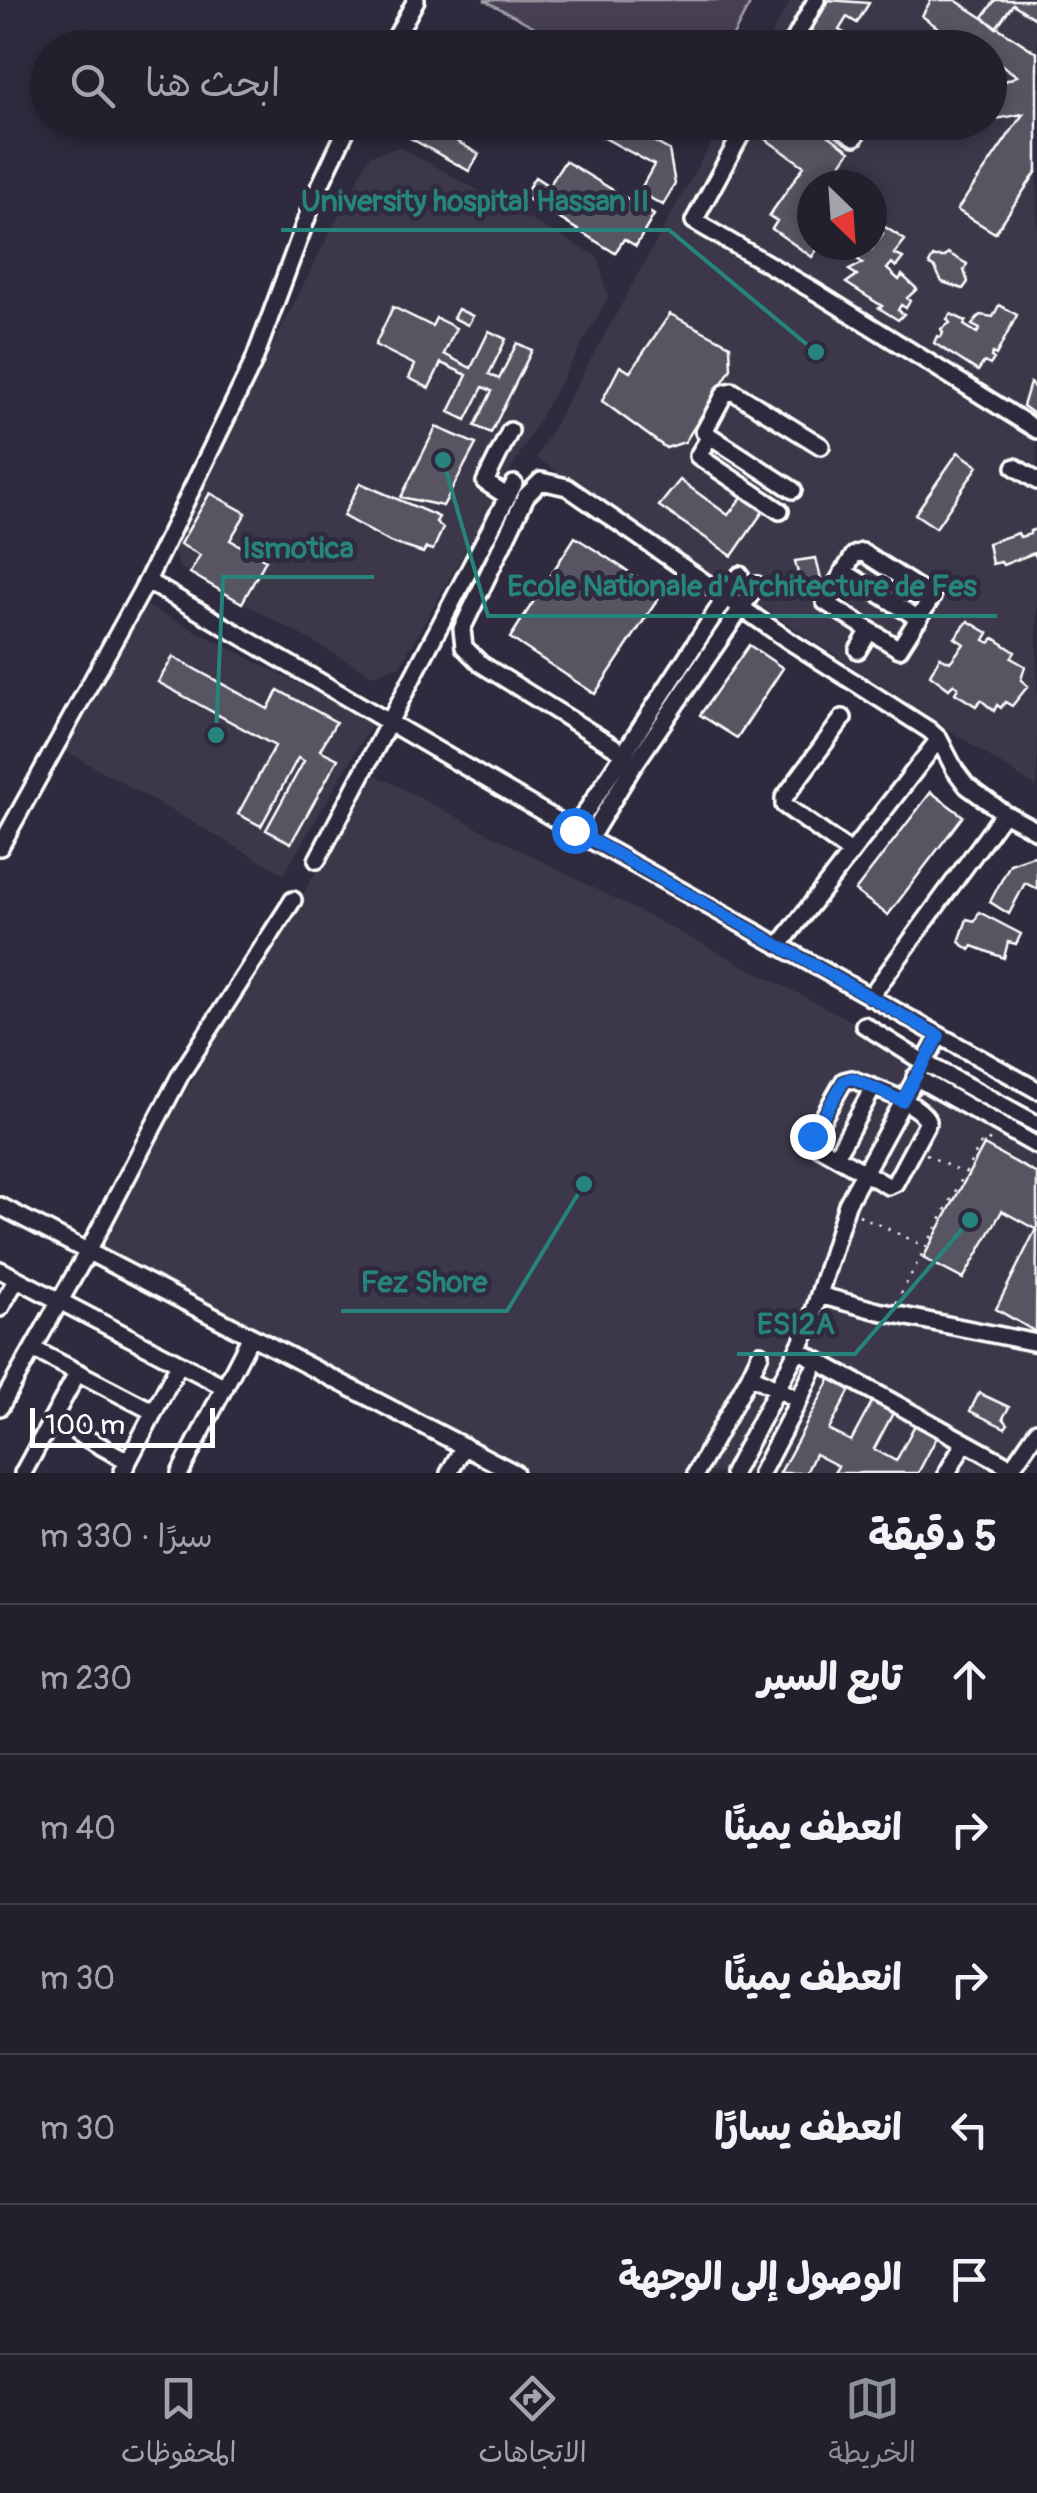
<!DOCTYPE html>
<html lang="ar">
<head>
<meta charset="utf-8">
<style>
	body { margin:0; font-family:Pangolin,"Playpen Sans Arabic",sans-serif; background:#2b2836; color:#f1f3f6; direction:rtl }
	.compass { position:absolute; left:797px; top:170px; width:90px; height:90px; border-radius:50%; background:#23202e; box-shadow:0 5px 15px #0003; rotate:155deg }
	.scale { position:absolute; left:30px; bottom:25px; width:185px; box-sizing:border-box; padding-left:10px; border:5px solid #fff; border-top:0; font-size:28px; line-height:35px; white-space:nowrap; color:#fff; -webkit-text-stroke:8px #2f2a3d; paint-order:stroke }
	.stop { position:absolute; width:30px; height:30px; margin:-22px; border:8px solid #1a73e8; border-radius:50%; background:#fff }
	.stop.end { background:#1a73e8; border-color:#fff; box-shadow:0 2px 10px #0008 }
	.list { margin:0; padding:0; list-style:none }
	h2 { display:flex; justify-content:space-between; align-items:center; height:130px; margin:0; padding:0 40px; font-size:42px }
	h2 small { font-size:32px; font-weight:400; color:#a3a3aa }
	.list li { display:grid; grid-template-columns:65px 1fr auto; gap:30px; align-items:center; box-sizing:border-box; height:150px; padding:0 40px; border-top:2px solid #403e4a }
	.list b { display:block; font-size:38px; white-space:nowrap }
	.list em { font-size:32px; font-style:normal; color:#a3a3aa }
	.icon { flex:none; width:55px; height:55px; fill:none; stroke:currentColor; stroke-width:2; stroke-linecap:round; stroke-linejoin:round }
	.map { position:relative; flex:none; width:1037px; height:1473px; overflow:hidden; direction:ltr }
	.search { position:absolute; background:#23202e; box-shadow:0 5px 15px #0003; left:30px; right:30px; top:30px; height:110px; display:flex; align-items:center; gap:25px; box-sizing:border-box; padding:0 35px; border-radius:55px; color:#a3a3aa; font-size:38px }
	.sheet { height:880px; background:#23202e }
	nav { display:flex; justify-content:space-around; align-items:center; box-sizing:border-box; height:140px; border-top:2px solid #403e4a; background:#23202e; font-size:28px; color:#a3a3aa }
	nav a { display:grid; justify-items:center; gap:5px }
	nav .on { color:#8c9099 }
	.map>svg:first-child { display:block }
</style>
</head>
<body>
<div class="map">
<svg width="1037" height="1473" viewBox="0 0 1037 1473">
	<rect width="100%" height="100%" fill="#2f2a3d"/>
	<filter id="ink" filterUnits="userSpaceOnUse"><feTurbulence type="fractalNoise" baseFrequency=".01" numOctaves="2"/><feDisplacementMap in="SourceGraphic" scale="20" xChannelSelector="R" yChannelSelector="G"/><feConvolveMatrix kernelMatrix="1 2 1 2 8 2 1 2 1" color-interpolation-filters="sRGB"/></filter>
	<g filter="url(#ink)">
		<path fill="#3c3749" fill-rule="evenodd" d="M791 0H1037V788L536 458 722 123 990 122V48L764 47ZM812 185H872V245H812Z
			M400 147 598 257 608 298 400 666 372 675 179 567 171 542 370 155Z
			M136 600 373 722 284 874 59 747Z
			M374 774 1037 1117V1444L1019 1473H532L91 1251Z"/>
		<path fill="#464152" stroke="#a2a0a8" stroke-width="2.5" d="M484 0H752L727 47H572Z"/>
		<path fill="#595564" stroke="#fff" stroke-width="2.5" fill-rule="evenodd" d="M829 0 869 3 857 23 847 17 839 30 851 37 845 48H811L804 43Z
			M931 0H955L1037 53V171L995 233 957 210 1023 114 990 120V48H966L922 16ZM999 63 1017 76 994 86 990 73Z
			M995 0H1037V20L1013 4 996 28 983 17Z
			M451 29 484 48H440Z
			M397 122H423L479 154 469 171 394 129Z
			M586 122H618L669 150 675 184 663 205 639 192 654 165 584 127Z
			M766 122H810L850 151 841 164 849 169 838 185H812V245H820L812 257 772 229 777 221 769 216 804 166 758 134Z
			M907 122H973L907 133Z
			M565 161 654 215 636 246 624 239 615 253 523 196 535 177 549 186Z
			M882 225 905 240 894 254 903 258 896 267 892 263 887 269 899 280 902 275 917 289 907 298 910 301 906 308 901 305 898 310 904 314 898 320 879 308 882 306 846 283 857 275 849 270 863 263 857 259 866 246 871 249 883 233 880 230Z
			M948 253 967 264 964 270 968 282 963 289 942 282 935 268 929 264 933 257H945Z
			M999 305 1017 315 996 355 993 353 991 357 994 359 990 365 984 362 978 371 934 343 937 336 941 337 943 333 941 329 950 323 947 319 951 314 966 321 964 325 977 333 980 329 972 325 980 315 993 317Z
			M393 307 432 326 436 318 456 328 444 354 471 368 489 331 506 339 489 374 499 379 517 343 532 350 491 433 475 426 492 391 483 387 466 420 449 412 467 375 441 363 429 388 409 378 415 365 375 345Z
			M458 309 473 316 468 325 453 318Z
			M670 314 730 345 731 369 685 442 666 448 602 401 620 366 630 372Z
			M1030 383 1034 387 1037 383V416L1023 406Z
			M436 427 476 444 443 506 401 497Z
			M958 452 978 466 936 528 915 514Z
			M680 480 728 515 743 496 764 510 732 556 659 506Z
			M360 483 439 517 436 522 443 528 433 550 426 548 423 553 390 542 343 516Z
			M210 493 246 513 230 540 266 560 242 603 190 573 200 555 180 544Z
			M1037 529V559L1034 553 1003 565 1001 562 992 564 988 543 1018 533 1020 537 1030 534V531Z
			M575 537 662 593 595 694 510 638Z
			M816 558 823 587 802 590 795 561Z
			M968 621 988 633 984 640 990 643 994 638 1015 652 1011 658 1025 666 1021 680 1028 686 1012 706 1005 702 1001 708 997 705 994 711 981 700 976 706 955 693 958 688 954 684 949 689 930 675 940 657 950 662 964 644 955 638Z
			M749 645 783 668 737 738 700 715Z
			M173 657 268 709 278 690 336 722 320 750 338 759 291 843 266 830 304 761 298 758 261 826 238 814 275 746 158 682Z
			M931 792 963 816 888 915 855 891Z
			M1033 856 1037 858V889L1025 883 1009 914 990 902 1010 864Z
			M979 912 1021 934 1016 944 1008 942 1004 958 973 946 970 950 959 942 967 919 975 921Z
			M984 1145 1037 1174V1230L1002 1211 963 1279 923 1258Z
			M1036 1229 1037 1230 1036 1332 996 1309Z
			M831 1378 851 1388 829 1430 851 1441 872 1402 893 1413 874 1449 896 1461 916 1423 938 1435 918 1473H834L838 1466 815 1454 806 1473H780Z
			M979 1393 1009 1407 1003 1418 1008 1424 1005 1428 970 1411Z"/>
		<g fill="none" stroke-linecap="round" stroke-linejoin="round">
			<defs>
				<path id="minor" d="M390 48 416 0
					M790 48 816 0
					M748 122 694 221 816 292 1037 430
					M832 122 855 137
					M710 436 698 456 780 511
					M1015 467 1037 481
					M793 490 704 432 725 393 732 391 821 446
					M508 497 485 482 510 431
					M862 552 932 597 899 649 825 602 854 555Z
					M843 571 919 619
					M147 581 589 839 1037 1090
					M858 650 869 632
					M843 718 784 798V805L850 852
					M624 753 481 664 464 647 462 629 526 496 541 481 567 487 788 640 929 730 939 739 955 770 967 786 1004 813
					M574 830 740 575
					M589 839 632 768 757 585
					M0 847 147 581 253 363 315 196 350 122
					M317 860 514 484
					M779 946 939 739
					M870 997 1004 813 1037 831
					M864 1025 923 1062 1037 1124
					M915 1077 1037 1146
					M852 1079C875 1089 916 1100 928 1121L895 1183 888 1186 814 1144 812 1137 844 1081Z
					M836 1156 873 1088
					M0 1206 515 1473
					M0 1270 225 1387
					M819 1295 878 1311 1037 1343
					M0 1308 17 1279
					M33 1349 154 1412
					M798 1350 1012 1468
					M750 1375 760 1354
					M799 1400 812 1372
					M0 1407 87 1253 181 1074 293 900
					M77 1433 128 1461
					M23 1473 78 1372
					M122 1473 179 1364
					M180 1473 250 1338
					M449 1473 464 1446
					M696 1473 750 1375 799 1400 761 1473
					M733 1473 808 1330 847 1204 939 1036
					M947 1473 965 1442
					M1008 1473 1037 1431"/>
			</defs>
			<use href="#minor" stroke="#fff" stroke-width="22"/>
			<path stroke="#fff" stroke-width="2.5" stroke-dasharray="2.5 8" stroke-linecap="butt" d="M926 1154 963 1174
				M859 1215 924 1246
				M896 1303 981 1143 988 1142 992 1134"/>
			<use href="#minor" stroke="#2f2a3d" stroke-width="15"/>
		</g>
	</g>
	<g fill="none" stroke-linecap="round" stroke-linejoin="round" filter="url(#ink)">
		<path stroke="#1a73e8" stroke-width="12" d="M574 830 939 1036 902 1101 852 1078 844 1081 812 1136"/>
	</g>
	<path fill="none" stroke="#27847c" stroke-width="4" d="M816 352L669 230H281M216 735L223 577H374M443 460L488 616H997M584 1184L507 1311H341M970 1220L855 1354H737"/>
	<g fill="#27847c" stroke="#2f2a3d" stroke-width="4">
		<circle cx="816" cy="352" r="10"/>
		<circle cx="216" cy="735" r="10"/>
		<circle cx="443" cy="460" r="10"/>
		<circle cx="584" cy="1184" r="10"/>
		<circle cx="970" cy="1220" r="10"/>
	</g>
	<g font-size="30" text-anchor="middle" font-weight="bold" fill="#27847c" stroke="#2f2a3d" stroke-width="9" stroke-linejoin="round" paint-order="stroke">
		<text x="475" y="211">University hospital Hassan II</text>
		<text x="298" y="558">Ismotica</text>
		<text x="742" y="596">Ecole Nationale d'Architecture de Fes</text>
		<text x="424" y="1292">Fez Shore</text>
		<text x="796" y="1334">ESI2A</text>
	</g>
</svg>
<svg class="compass" viewBox="-18 -18 36 36"><path d="M0-13l5 13h-10z" fill="#e53935"/><path d="M0 13l5-13h-10z" fill="#a3a3aa"/></svg>
<div class="scale">100 m</div>
<div class="stop" style="left:574px;top:830px"></div>
<div class="stop end" style="left:812px;top:1136px"></div>
<div class="search"><svg class="icon" aria-label="search" viewBox="0 0 24 24"><circle cx="10" cy="10" r="6"/><path d="M15 15l6 6"/></svg>ابحث هنا</div>
</div>
<section class="sheet">
<h2>5 دقيقة<small>سيرًا · 330 m</small></h2>
<ul class="list">
<li><svg class="icon" aria-label="ahead" viewBox="0 0 24 24"><path d="M12 20V5M6 11l6-6 6 6"/></svg><div><b>تابع السير</b></div><em>230 m</em></li>
<li><svg class="icon" aria-label="right" viewBox="0 0 24 24"><path d="M7 20v-9h11M14 6l5 5-5 5"/></svg><div><b>انعطف يمينًا</b></div><em>40 m</em></li>
<li><svg class="icon" aria-label="right" viewBox="0 0 24 24"><path d="M7 20v-9h11M14 6l5 5-5 5"/></svg><div><b>انعطف يمينًا</b></div><em>30 m</em></li>
<li><svg class="icon" aria-label="left" viewBox="0 0 24 24"><path d="M17 20v-9H6M10 6l-5 5 5 5"/></svg><div><b>انعطف يسارًا</b></div><em>30 m</em></li>
<li><svg class="icon" aria-label="arrive" viewBox="0 0 24 24"><path d="M6 21V4h12l-3 4 3 4H6"/></svg><div><b>الوصول إلى الوجهة</b></div></li>
</ul>
</section>
<nav>
<a class="on"><svg class="icon" aria-label="map" viewBox="0 0 24 24"><path d="M3 6l6-2 6 2 6-2v14l-6 2-6-2-6 2zM9 4v14M15 6v14"/></svg>الخريطة</a>
<a><svg class="icon" aria-label="directions" viewBox="0 0 24 24"><path d="M12 3l9 9-9 9-9-9zM9 14v-3h6M13 9l2 2-2 2"/></svg>الاتجاهات</a>
<a><svg class="icon" aria-label="saved" viewBox="0 0 24 24"><path d="M7 4h10v16l-5-4-5 4z"/></svg>المحفوظات</a>
</nav>
</body>
</html>
